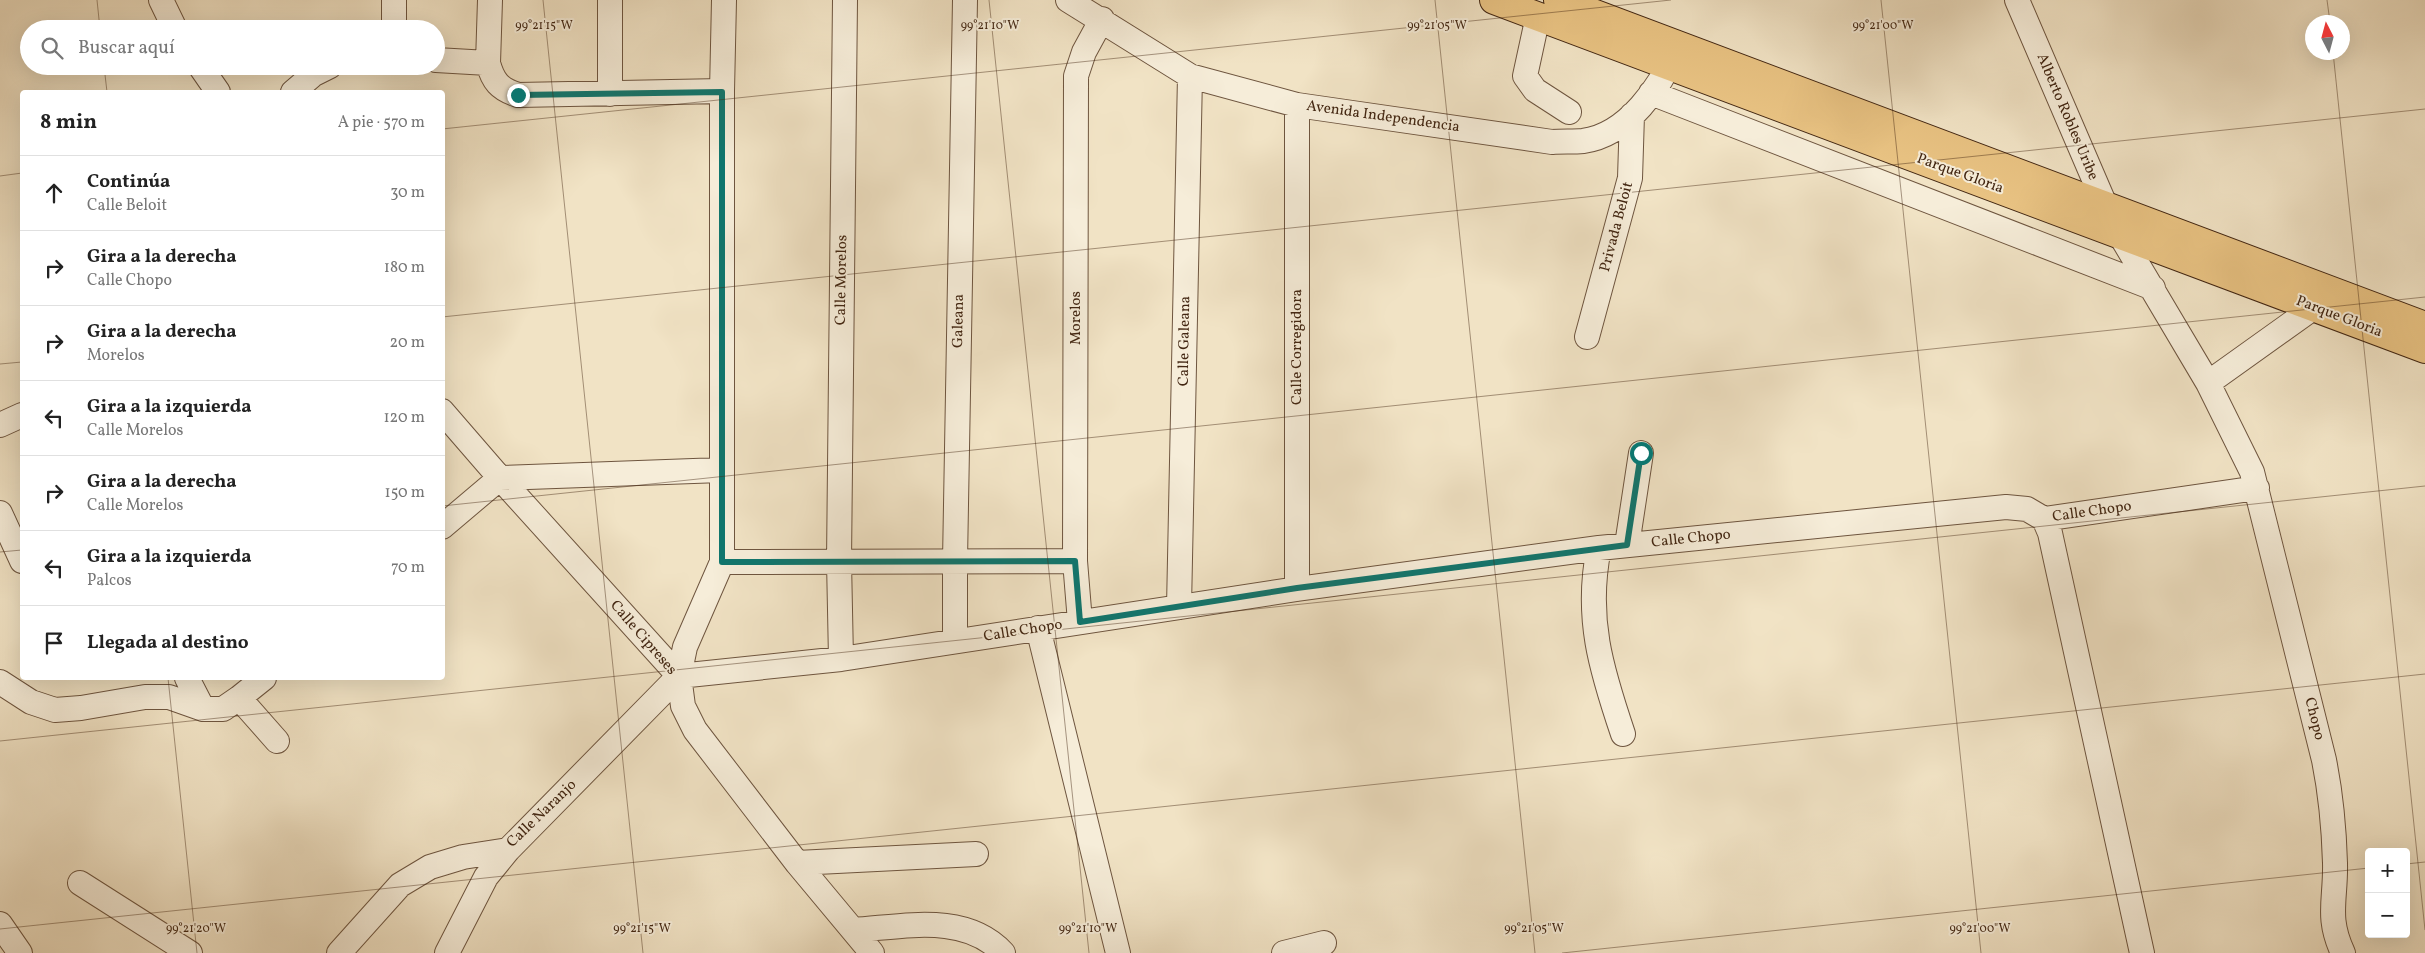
<!DOCTYPE html>
<html lang="es">
<head>
<meta charset="utf-8">
<style>
	body { margin:0; font-family:Vollkorn,serif; background:#f6f6f6; color:#222 }
	.controls { position:absolute; right:15px; bottom:15px; display:grid; overflow:hidden; border-radius:5px; box-shadow:0 5px 20px #0002 }
	.controls button { width:45px; height:45px; display:grid; place-items:center; padding:0; border:0; border-bottom:1px solid #e0e0e0; background:#fff; color:#222; font:25px sans-serif }
	.compass { position:absolute; left:2305px; top:15px; width:45px; height:45px; border-radius:50%; background:#fff; box-shadow:0 5px 20px #0002; rotate:354deg }
	.stop { position:absolute; width:15px; height:15px; margin:-11px; border:4px solid #0f766e; border-radius:50%; background:#fff }
	.stop.end { background:#0f766e; border-color:#fff; box-shadow:0 1px 5px #0008 }
	.list { margin:0; padding:0; list-style:none }
	h2 { display:flex; justify-content:space-between; align-items:center; height:65px; margin:0; padding:0 20px; font-size:21px }
	h2 small { font-size:16px; font-weight:400; color:#767676 }
	.list li { display:grid; grid-template-columns:32px 1fr auto; gap:15px; align-items:center; box-sizing:border-box; height:75px; padding:0 20px; border-top:1px solid #e0e0e0 }
	.list b { display:block; font-size:19px; white-space:nowrap }
	.list p { margin:0; font-size:16px; white-space:nowrap; color:#767676 }
	.list em { font-size:16px; font-style:normal; color:#767676 }
	.icon { flex:none; width:28px; height:28px; fill:none; stroke:currentColor; stroke-width:2; stroke-linecap:round; stroke-linejoin:round }
	.map { position:relative; flex:none; width:2425px; height:953px; overflow:hidden }
	.search { position:absolute; background:#fff; box-shadow:0 5px 20px #0002; left:20px; top:20px; width:425px; height:55px; display:flex; align-items:center; gap:12px; box-sizing:border-box; padding:0 18px; border-radius:28px; color:#767676; font-size:19px }
	.panel { position:absolute; background:#fff; box-shadow:0 5px 20px #0002; left:20px; top:90px; width:425px; height:590px; border-radius:5px }
	.map>svg:first-child { display:block }
</style>
</head>
<body>
<div class="map">
<svg width="2425" height="953" viewBox="0 0 2425 953">
	<rect width="100%" height="100%" fill="#f1e3c5"/>
	<filter id="stains"><feTurbulence type="fractalNoise" baseFrequency=".004" numOctaves="4"/><feColorMatrix values="0 0 0 0 .2 0 0 0 0 .09 0 0 0 0 .02 0 0 0 .5 -.17"/></filter>
	<radialGradient id="worn" r=".72"><stop offset=".6" stop-color="#630" stop-opacity="0"/><stop offset="1" stop-color="#630" stop-opacity=".3"/></radialGradient>
	<g fill="none" stroke-linecap="round" stroke-linejoin="round">
		<defs>
			<path id="minor" d="M161 0 175 29
				M610 0V94
				M1068 0 1190 76 1297 105 1552 142C1562 141 1573 142 1583 141 1628 135 1661 86 1677 48
				M2017 0 2106 207 2119 233 2208 383 2252 472 2324 760C2331 795 2334 828 2335 863 2336 900 2326 917 2343 953
				M1538 16 1525 76 1535 90 1569 112
				M394 29V0
				M436 60 488 63C493 81 499 89 518 95L722 91
				M488 63 490 0
				M200 66 218 92
				M293 92 314 74 330 66
				M1651 93 2153 288
				M1297 105V589
				M1587 337 1630 178 1632 115
				M2208 383 2313 308
				M442 411 500 478 679 676 683 706 695 730 797 863 872 953
				M0 425 22 415
				M0 513 22 561
				M2044 519 2050 533 2142 953
				M442 527 500 478 721 470
				M1627 545 1641 453
				M1599 548C1585 617 1601 669 1623 734
				M722 562 1075 561
				M1179 607 1190 76
				M1080 622 1075 561 1076 76 1084 52 1102 19
				M1038 628 1118 953
				M955 641V561L965 0
				M841 659 839 561 845 0
				M679 676 841 659 1297 589 1599 548 2006 507 2027 509 2044 519 2257 488
				M679 676 685 647 722 562V91L724 0
				M187 678 203 709
				M0 682 31 702 55 710 81 708 145 697H169L203 709H223L239 698 277 741
				M239 698 264 678
				M797 863 976 854
				M80 883 190 953
				M0 924 20 953
				M853 930C903 927 965 912 1003 953
				M339 953 400 885 430 867 463 857 508 850
				M447 953 486 877 508 850 679 676
				M1284 953 1324 943"/>
			<path id="major" d="M1494 0 2425 349
				M1558 0 2425 326"/>
		</defs>
		<use href="#minor" stroke="#6e553f" stroke-width="26"/>
		<use href="#major" stroke="#422612" stroke-width="30"/>
		<use href="#minor" stroke="#f6edd9" stroke-width="24"/>
		<use href="#major" stroke="#e8c282" stroke-width="28"/>
	</g>
	<g fill="none" stroke-linecap="round" stroke-linejoin="round">
		<path stroke="#0f766e" stroke-width="6" d="M518 95 722 92V562L1075 561 1080 622 1297 588 1627 545 1641 453"/>
	</g>
	<path fill="none" stroke="#422612" stroke-width="1" stroke-opacity="0.45" d="M97 0 100 29M543 0 643 953M989 0 1089 953M1435 0 1535 953M1881 0 1981 953M2327 0 2330 22M2333 52 2425 930M104 66 107 92M442 129 1671 0M0 176 22 173M442 317 2425 109M0 364 22 362M442 506 2425 297M0 552 22 550M168 678 197 953M0 741 2425 486M2406 864 2425 862M0 929 2425 674M1562 953 2369 868"/>
	<g text-anchor="middle" dominant-baseline="central" stroke-width="4" stroke-linejoin="round" paint-order="stroke">
		<g font-size="15" fill="#422612" stroke="#f6edd9">
			<text transform="translate(1383 117) rotate(8)">Avenida Independencia</text>
			<text transform="translate(2067 117) rotate(67)">Alberto Robles Uribe</text>
			<text transform="translate(1960 174) rotate(20)">Parque Gloria</text>
			<text transform="translate(1617 227) rotate(-75)">Privada Beloit</text>
			<text transform="translate(842 280) rotate(-89)">Calle Morelos</text>
			<text transform="translate(2339 317) rotate(21)">Parque Gloria</text>
			<text transform="translate(1076 318) rotate(-90)">Morelos</text>
			<text transform="translate(959 321) rotate(-89)">Galeana</text>
			<text transform="translate(1185 341) rotate(-89)">Calle Galeana</text>
			<text transform="translate(1297 347) rotate(-90)">Calle Corregidora</text>
			<text transform="translate(2092 512) rotate(-8)">Calle Chopo</text>
			<text transform="translate(1691 539) rotate(-6)">Calle Chopo</text>
			<text transform="translate(1023 631) rotate(-9)">Calle Chopo</text>
			<text transform="translate(643 638) rotate(49)">Calle Cipreses</text>
			<text transform="translate(2314 719) rotate(76)">Chopo</text>
			<text transform="translate(542 814) rotate(-44)">Calle Naranjo</text>
		</g>
	</g>
	<g font-size="12" text-anchor="middle" fill="#422612" stroke="#f6edd9" stroke-width="4" stroke-linejoin="round" paint-order="stroke">
		<text x="544" y="29">99°21'15"W</text>
		<text x="990" y="29">99°21'10"W</text>
		<text x="1437" y="29">99°21'05"W</text>
		<text x="1883" y="29">99°21'00"W</text>
		<text x="196" y="932">99°21'20"W</text>
		<text x="642" y="932">99°21'15"W</text>
		<text x="1088" y="932">99°21'10"W</text>
		<text x="1534" y="932">99°21'05"W</text>
		<text x="1980" y="932">99°21'00"W</text>
	</g>
	<rect width="100%" height="100%" filter="url(#stains)"/>
	<rect width="100%" height="100%" fill="url(#worn)"/>
</svg>
<div class="controls">
<button>+</button>
<button>−</button>
</div>
<svg class="compass" viewBox="-18 -18 36 36"><path d="M0-13l5 13h-10z" fill="#e53935"/><path d="M0 13l5-13h-10z" fill="#767676"/></svg>
<div class="stop" style="left:1641px;top:453px"></div>
<div class="stop end" style="left:518px;top:95px"></div>
<div class="search"><svg class="icon" aria-label="search" viewBox="0 0 24 24"><circle cx="10" cy="10" r="6"/><path d="M15 15l6 6"/></svg>Buscar aquí</div>
<section class="panel">
<h2>8 min<small>A pie · 570 m</small></h2>
<ul class="list">
<li><svg class="icon" aria-label="ahead" viewBox="0 0 24 24"><path d="M12 20V5M6 11l6-6 6 6"/></svg><div><b>Continúa</b><p>Calle Beloit</p></div><em>30 m</em></li>
<li><svg class="icon" aria-label="right" viewBox="0 0 24 24"><path d="M7 20v-9h11M14 6l5 5-5 5"/></svg><div><b>Gira a la derecha</b><p>Calle Chopo</p></div><em>180 m</em></li>
<li><svg class="icon" aria-label="right" viewBox="0 0 24 24"><path d="M7 20v-9h11M14 6l5 5-5 5"/></svg><div><b>Gira a la derecha</b><p>Morelos</p></div><em>20 m</em></li>
<li><svg class="icon" aria-label="left" viewBox="0 0 24 24"><path d="M17 20v-9H6M10 6l-5 5 5 5"/></svg><div><b>Gira a la izquierda</b><p>Calle Morelos</p></div><em>120 m</em></li>
<li><svg class="icon" aria-label="right" viewBox="0 0 24 24"><path d="M7 20v-9h11M14 6l5 5-5 5"/></svg><div><b>Gira a la derecha</b><p>Calle Morelos</p></div><em>150 m</em></li>
<li><svg class="icon" aria-label="left" viewBox="0 0 24 24"><path d="M17 20v-9H6M10 6l-5 5 5 5"/></svg><div><b>Gira a la izquierda</b><p>Palcos</p></div><em>70 m</em></li>
<li><svg class="icon" aria-label="arrive" viewBox="0 0 24 24"><path d="M6 21V4h12l-3 4 3 4H6"/></svg><div><b>Llegada al destino</b></div></li>
</ul>
</section>
</div>
</body>
</html>
